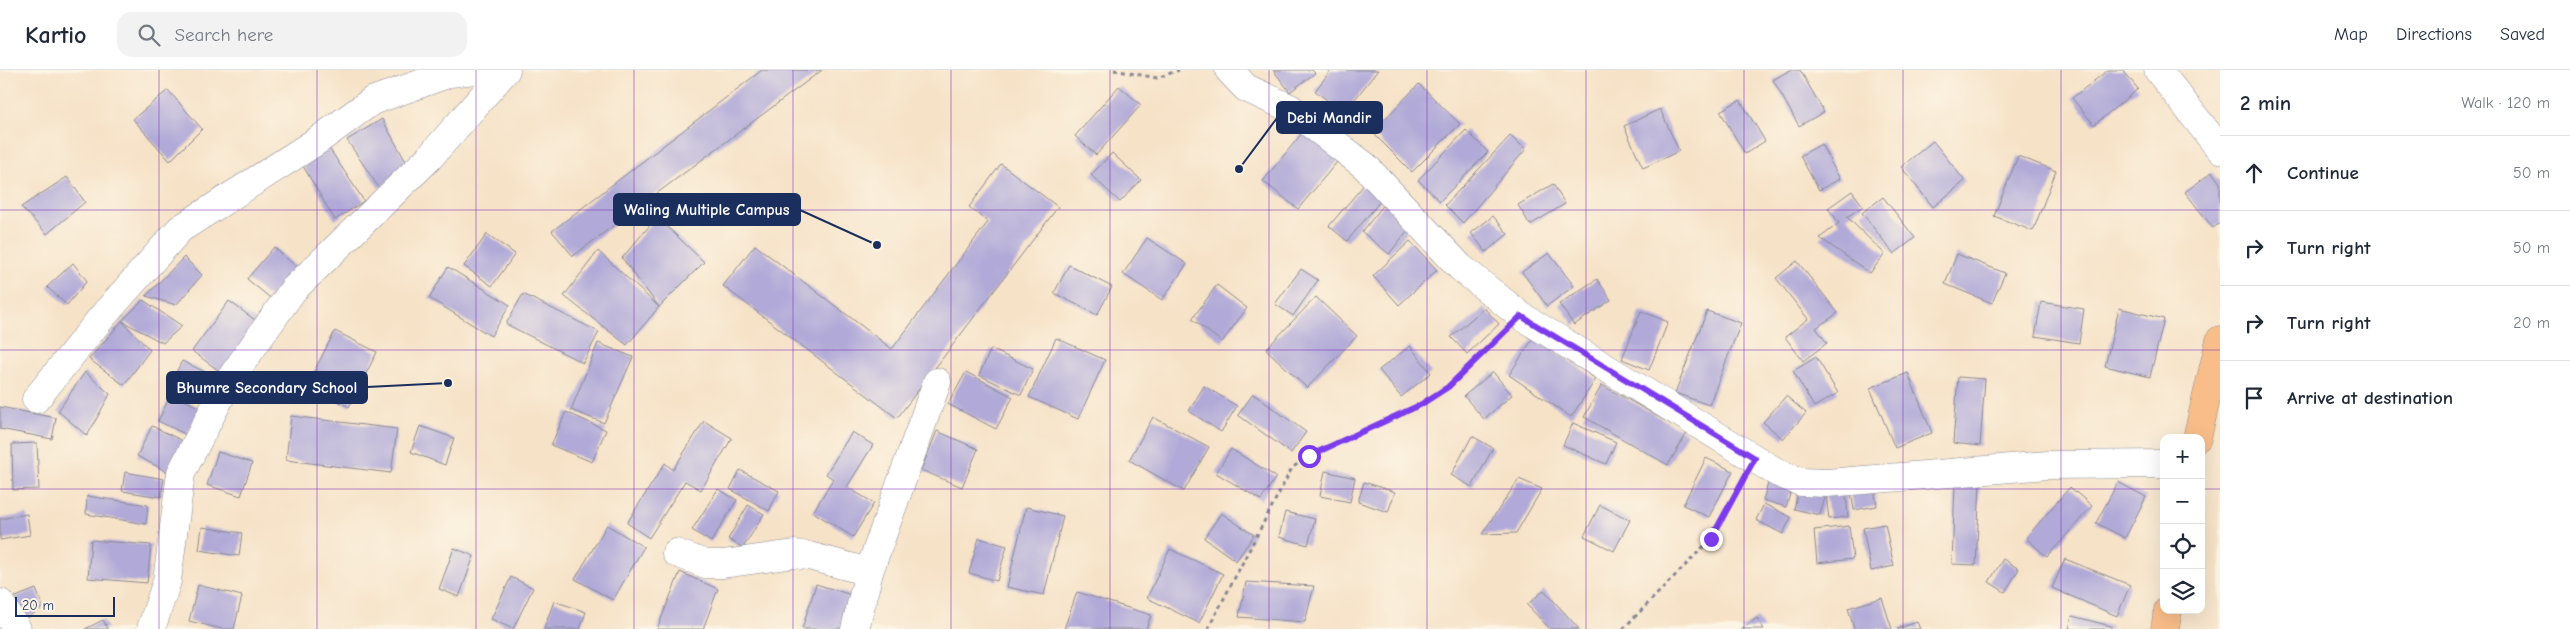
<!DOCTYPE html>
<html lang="en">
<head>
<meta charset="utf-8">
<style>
	body { margin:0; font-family:"Comic Neue",sans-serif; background:#f2f2f3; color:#1f2937 }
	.controls { position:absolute; right:15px; bottom:15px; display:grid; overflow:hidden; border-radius:10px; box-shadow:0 5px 20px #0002 }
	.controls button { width:45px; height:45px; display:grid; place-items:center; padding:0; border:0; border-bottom:1px solid #e0e1e3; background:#fff; color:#1f2937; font:25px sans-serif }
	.scale { position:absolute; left:15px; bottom:12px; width:100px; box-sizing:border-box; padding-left:5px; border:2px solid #1b2f5e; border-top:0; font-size:14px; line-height:18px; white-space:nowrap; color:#1b2f5e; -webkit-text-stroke:4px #fcf5e5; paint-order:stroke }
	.stop { position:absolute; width:15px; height:15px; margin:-11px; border:4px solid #7c3aed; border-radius:50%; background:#fff }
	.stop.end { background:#7c3aed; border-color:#fff; box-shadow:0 1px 5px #0008 }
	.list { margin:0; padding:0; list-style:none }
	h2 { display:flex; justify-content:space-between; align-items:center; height:65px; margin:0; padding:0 20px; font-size:21px }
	h2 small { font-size:16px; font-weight:400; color:#747a83 }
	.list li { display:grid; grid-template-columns:32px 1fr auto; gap:15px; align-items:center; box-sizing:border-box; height:75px; padding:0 20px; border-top:1px solid #e0e1e3 }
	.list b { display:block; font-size:19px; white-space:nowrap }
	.list em { font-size:16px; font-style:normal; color:#747a83 }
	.icon { flex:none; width:28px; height:28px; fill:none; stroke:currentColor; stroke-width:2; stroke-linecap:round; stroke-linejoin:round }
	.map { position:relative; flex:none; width:2220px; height:559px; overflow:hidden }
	header { display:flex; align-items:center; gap:30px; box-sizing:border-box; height:70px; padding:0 25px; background:#fff; border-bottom:1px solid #e0e1e3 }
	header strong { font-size:24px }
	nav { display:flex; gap:28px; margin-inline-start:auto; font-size:18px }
	.search { width:350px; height:45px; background:#f2f2f3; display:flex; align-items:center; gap:12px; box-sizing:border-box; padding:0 18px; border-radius:15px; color:#747a83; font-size:19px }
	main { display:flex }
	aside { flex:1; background:#fff }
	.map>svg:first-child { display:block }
</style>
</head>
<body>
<header>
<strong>Kartio</strong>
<div class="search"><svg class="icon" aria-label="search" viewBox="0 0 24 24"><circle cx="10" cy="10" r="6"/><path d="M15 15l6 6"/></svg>Search here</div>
<nav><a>Map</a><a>Directions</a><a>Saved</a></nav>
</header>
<main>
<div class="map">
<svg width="2220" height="559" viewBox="0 0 2220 559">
	<rect width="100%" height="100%" fill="#fcf5e5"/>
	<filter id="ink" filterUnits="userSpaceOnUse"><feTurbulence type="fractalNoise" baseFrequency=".02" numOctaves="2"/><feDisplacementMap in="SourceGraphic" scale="10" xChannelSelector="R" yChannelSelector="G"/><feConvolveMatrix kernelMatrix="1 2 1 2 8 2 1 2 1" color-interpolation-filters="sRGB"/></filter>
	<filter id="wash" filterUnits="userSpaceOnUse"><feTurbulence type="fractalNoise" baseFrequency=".0096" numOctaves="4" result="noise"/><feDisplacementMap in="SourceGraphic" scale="20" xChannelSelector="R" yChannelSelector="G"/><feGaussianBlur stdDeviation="1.12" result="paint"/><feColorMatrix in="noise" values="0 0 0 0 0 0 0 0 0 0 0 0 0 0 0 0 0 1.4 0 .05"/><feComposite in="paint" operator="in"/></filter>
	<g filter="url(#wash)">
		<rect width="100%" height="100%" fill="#f6e2c7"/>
		<g id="blocks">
			<path fill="#b1aad8" d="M762 0H822L573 186 552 161Z
				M1273 0H1312L1315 3 1290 22Z
				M1331 0H1378L1344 43 1315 21Z
				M1790 0H1800L1824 42 1799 56 1773 10Z
				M2108 0H2123L2138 19 2094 55 2072 28Z
				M1419 14 1460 54 1412 102 1372 62Z
				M1119 16 1141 35 1096 85 1075 66Z
				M168 20 202 59 170 91 133 49Z
				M1740 30 1765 71 1745 84 1720 41Z
				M1660 39 1679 81 1643 98 1624 56Z
				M382 49 409 97 379 118 347 70Z
				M1307 57 1342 86 1298 139 1263 111Z
				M1466 60 1488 82 1440 131 1418 110Z
				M1510 66 1526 79 1463 153 1445 135Z
				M1933 71 1965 111 1933 137 1901 97Z
				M1821 74 1840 109 1819 120 1800 86Z
				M329 78 364 131 335 150 303 96Z
				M1112 83 1141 110 1120 132 1091 105Z
				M2018 86 2056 101 2033 161 1994 146Z
				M1001 94 1058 137 897 348 723 216 755 175 892 279 988 152 969 137Z
				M2212 102 2220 113V153L2213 158 2185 122Z
				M67 107 85 132 47 164 21 137Z
				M1368 110 1386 124 1347 171 1329 156Z
				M1553 114 1565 134 1530 155 1518 135Z
				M1852 121 1863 136 1847 147 1885 184 1870 203 1820 168 1839 153 1828 138Z
				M1883 127 1915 168 1894 184 1862 143Z
				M1385 133 1412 155 1389 184 1362 162Z
				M1493 146 1508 164 1486 182 1471 163Z
				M657 147 704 192 659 237 627 275 564 226 598 181 659 237 622 188Z
				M487 164 515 184 492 216 464 196Z
				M1147 168 1187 194 1162 230 1123 204Z
				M1410 171 1437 200 1399 235 1373 206Z
				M274 177 300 200 274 231 247 209Z
				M1549 183 1574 216 1547 236 1522 202Z
				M1957 184 2005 203 1992 233 1945 214Z
				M184 187 202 205 176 235 146 226Z
				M1797 191 1838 243 1816 258 1827 273 1803 291 1785 267 1808 249 1776 208Z
				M73 193 87 211 67 235 47 217Z
				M1069 195 1112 217 1097 245 1054 223Z
				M448 197 510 235 491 266 429 228Z
				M1301 199 1318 210 1293 246 1275 234Z
				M1597 209 1611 230 1574 255 1559 234Z
				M1217 215 1247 238 1222 272 1192 249Z
				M523 224 599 262 583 293 506 254Z
				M1316 227 1357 266 1307 318 1266 279Z
				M143 230 182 256 163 273 122 251Z
				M229 231 259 253 222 303 192 281Z
				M2041 232 2084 239 2079 273 2035 266Z
				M1484 238 1499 254 1467 284 1451 267Z
				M2119 238 2164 249 2150 307 2105 296Z
				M1641 241 1668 252 1649 300 1622 289Z
				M1707 241 1741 253 1709 335 1675 323Z
				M122 251 150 280 124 315 89 289Z
				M335 261 377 282 349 337 307 315Z
				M1534 267 1596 309 1571 347 1509 305Z
				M1056 268 1105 290 1078 349 1029 327Z
				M598 273 633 287 604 353 571 340Z
				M1410 276 1431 303 1401 327 1379 300Z
				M991 279 1033 299 1021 325 979 305Z
				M1816 287 1838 323 1814 337 1793 301Z
				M182 291 218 308 207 332 170 315Z
				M85 302 110 324 87 366 58 341Z
				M966 302 1013 327 996 359 948 334Z
				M1493 302 1512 325 1484 349 1464 326Z
				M1908 303 1932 363 1895 378 1870 318Z
				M1958 307 1985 309 1980 376 1953 373Z
				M1602 315 1687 363 1668 395 1584 347Z
				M1204 316 1237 336 1221 362 1189 341Z
				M171 324 201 338 187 365 158 351Z
				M1253 324 1306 362 1291 383 1238 345Z
				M1786 326 1806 343 1783 369 1763 352Z
				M0 337 56 348 52 369 0 359Z
				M566 342 606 360 592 392 551 375Z
				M291 346 397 359 391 403 286 390Z
				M1153 347 1209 377 1184 421 1129 390Z
				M704 351 732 368 701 420 685 411 649 468 627 453 665 393 673 400Z
				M1573 353 1616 372 1606 394 1563 375Z
				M152 356 183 371 168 402 137 386Z
				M420 356 454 368 445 395 411 382Z
				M937 361 978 379 962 417 921 400Z
				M852 362 873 375 847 417 874 433 853 467 813 442 833 409 826 404Z
				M1472 366 1493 378 1472 417 1451 405Z
				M37 373 39 419 13 420 12 374Z
				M1231 379 1276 407 1261 430 1216 403Z
				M218 382 252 393 241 426 207 415Z
				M1706 388 1733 401 1709 447 1683 435Z
				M740 400 779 421 769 441 730 419Z
				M1325 401 1355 408 1350 432 1320 426Z
				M125 402 164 409 161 427 122 421Z
				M1770 407 1793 415 1786 437 1763 430Z
				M1519 409 1542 419 1516 463 1482 464Z
				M1364 412 1395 422 1388 442 1358 432Z
				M2118 412 2146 427 2125 468 2096 453Z
				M1955 413 1980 414 1976 495 1952 494Z
				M2070 417 2092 436 2047 487 2026 468Z
				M718 419 737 430 711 472 692 460Z
				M1874 419 1877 436 1854 440 1851 423Z
				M1798 421 1825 427 1820 445 1794 439Z
				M1846 423 1848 447 1829 449 1826 425Z
				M87 426 148 435 146 454 86 444Z
				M1764 434 1791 447 1783 464 1756 450Z
				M748 435 764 444 743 478 728 469Z
				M1600 435 1630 450 1614 481 1584 466Z
				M1026 437 1063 446 1044 525 1007 517Z
				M1285 442 1315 449 1308 475 1279 467Z
				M1221 443 1254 465 1236 491 1204 468Z
				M27 444 30 465 0 470V449Z
				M1885 454 1894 496 1871 501 1863 458Z
				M607 455 644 477 613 530 575 509Z
				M1849 456 1853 489 1817 493 1814 460Z
				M202 457 242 463 239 486 199 480Z
				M979 468 1007 476 997 511 969 503Z
				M91 470 151 475 147 513 88 508Z
				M454 478 474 486 459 527 439 519Z
				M1170 479 1223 504 1199 553 1147 528Z
				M2003 489 2019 499 2005 522 1989 512Z
				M2065 489 2130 515 2117 546 2052 518Z
				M680 502 718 519 703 559H657Z
				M511 507 533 518 513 559 491 549Z
				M1246 512 1314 516 1305 552 1239 547Z
				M816 514 858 527 849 559H802Z
				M198 515 242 526 234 559H222L189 551Z
				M36 519 43 537 25 550 13 528Z
				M1544 520 1579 559H1550L1527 535Z
				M1077 522 1151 545 1146 559H1064Z
				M1882 528 1892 559H1854L1848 538Z
				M554 531 586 542 580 559H544Z
				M2072 546 2111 556V559H2069Z
				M1757 548 1764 559H1741Z
				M103 550 108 559H85Z
				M1917 552 1920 559H1897Z"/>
		</g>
	</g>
	<g filter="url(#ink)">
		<use href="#blocks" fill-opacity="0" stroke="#888892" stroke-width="1"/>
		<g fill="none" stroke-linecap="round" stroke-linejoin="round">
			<defs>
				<path id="minor" d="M1229 0 1246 18 1290 38 1365 96 1460 197 1521 246 1778 403 1801 412 1827 413 2048 395 2164 394
					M2158 0 2220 79
					M36 329 102 247 180 159 317 71 372 31 450 3 474 0
					M676 483 706 494H723L794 484 809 486 869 502
					M0 533 17 559
					M151 559 167 511 181 403 228 312 293 220 429 88 506 0
					M855 559 869 502 937 312"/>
				<path id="trunk" d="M2197 368 2220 270
					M2165 559 2168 540"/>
			</defs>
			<use href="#minor" stroke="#888892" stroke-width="29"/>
			<use href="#trunk" stroke="#888892" stroke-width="29"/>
			<path stroke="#888892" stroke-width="3" stroke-dasharray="4 4" stroke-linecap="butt" d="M1114 0 1157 8 1179 0
				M1208 559 1292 398C1331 370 1378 358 1420 335 1451 319 1474 291 1499 267
				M1623 559 1711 469 1741 415"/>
			<use href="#minor" stroke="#fff" stroke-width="28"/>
			<use href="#trunk" stroke="#f8bd89" stroke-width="28"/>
		</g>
	</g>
	<g fill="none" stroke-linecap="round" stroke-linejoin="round" filter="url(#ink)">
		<path stroke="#7c3aed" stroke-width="6" d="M1309 386 1420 335 1448 317 1521 246 1755 388 1711 469"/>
	</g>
	<path fill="none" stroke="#7b2cbf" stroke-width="1" stroke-opacity="0.55" d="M159 0V559M317 0V559M476 0V559M634 0V559M793 0V559M951 0V559M1110 0V559M1269 0V559M1427 0V559M1586 0V559M1744 0V559M1903 0V559M2061 0V559M0 140H2220M0 280H2220M0 419H2164M2201 419H2220"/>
	<path fill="none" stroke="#1b2f5e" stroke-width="2" d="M1239 99L1277 48M877 175L800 140M448 313L367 317"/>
	<g fill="#1b2f5e" stroke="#fcf5e5" stroke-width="2">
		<circle cx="1239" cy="99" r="5"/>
		<circle cx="877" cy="175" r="5"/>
		<circle cx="448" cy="313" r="5"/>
	</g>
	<g fill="#1b2f5e" stroke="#1b2f5e" stroke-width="2">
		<rect x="1277" y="32" width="105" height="31" rx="5"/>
		<rect x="614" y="124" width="186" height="31" rx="5"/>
		<rect x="167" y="302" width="200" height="31" rx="5"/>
	</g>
	<g font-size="16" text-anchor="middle" font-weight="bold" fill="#fff">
		<text x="1329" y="53">Debi Mandir</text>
		<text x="707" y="145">Waling Multiple Campus</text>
		<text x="267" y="323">Bhumre Secondary School</text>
	</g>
</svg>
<div class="controls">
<button>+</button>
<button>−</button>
<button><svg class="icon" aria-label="locate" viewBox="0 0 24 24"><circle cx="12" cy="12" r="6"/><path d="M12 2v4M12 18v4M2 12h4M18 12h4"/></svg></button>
<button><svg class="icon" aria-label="layers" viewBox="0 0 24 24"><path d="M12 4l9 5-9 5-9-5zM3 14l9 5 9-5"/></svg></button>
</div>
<div class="scale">20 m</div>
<div class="stop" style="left:1309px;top:386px"></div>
<div class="stop end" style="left:1711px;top:469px"></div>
</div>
<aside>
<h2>2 min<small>Walk · 120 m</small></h2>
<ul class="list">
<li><svg class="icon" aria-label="ahead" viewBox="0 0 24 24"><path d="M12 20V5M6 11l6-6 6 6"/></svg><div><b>Continue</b></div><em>50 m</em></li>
<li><svg class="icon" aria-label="right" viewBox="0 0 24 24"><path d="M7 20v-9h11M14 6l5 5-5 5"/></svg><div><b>Turn right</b></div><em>50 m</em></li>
<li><svg class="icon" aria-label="right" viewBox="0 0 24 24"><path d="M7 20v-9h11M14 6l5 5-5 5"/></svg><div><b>Turn right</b></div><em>20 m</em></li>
<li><svg class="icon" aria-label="arrive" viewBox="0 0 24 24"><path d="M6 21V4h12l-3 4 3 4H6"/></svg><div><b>Arrive at destination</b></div></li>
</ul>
</aside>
</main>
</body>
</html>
